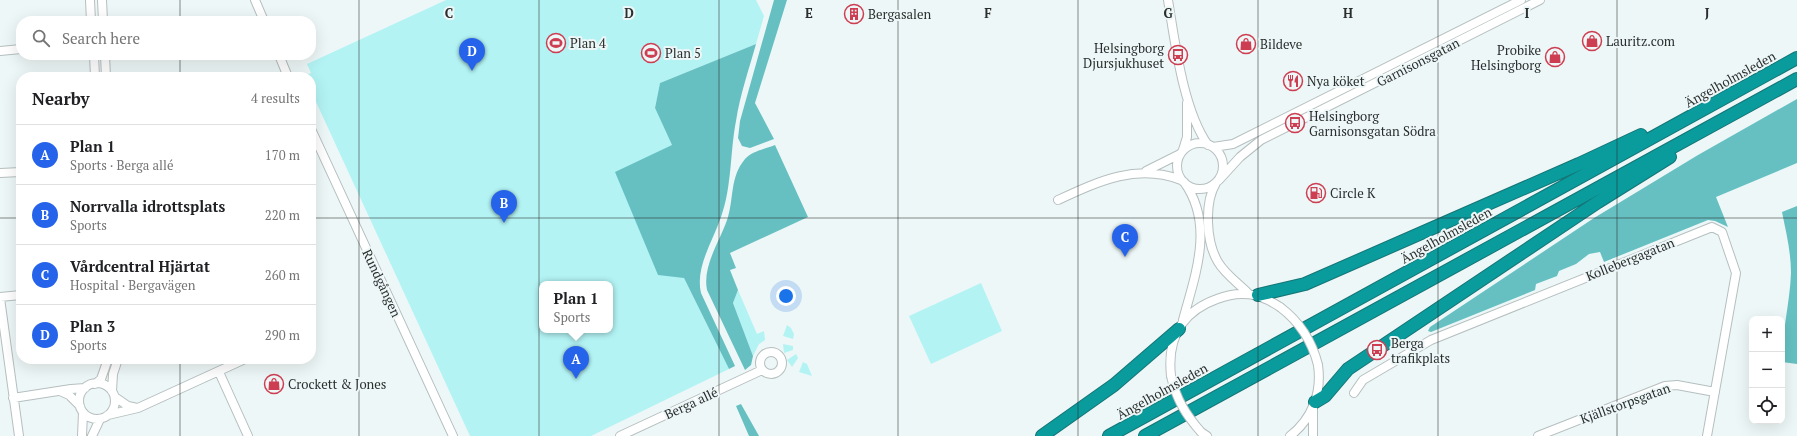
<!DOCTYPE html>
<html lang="en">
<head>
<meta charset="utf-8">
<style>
	body { margin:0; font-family:"PT Serif",serif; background:#f2f2f2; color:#202124 }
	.controls { position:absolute; right:12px; bottom:12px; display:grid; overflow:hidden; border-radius:8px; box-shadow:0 4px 16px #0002 }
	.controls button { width:36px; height:36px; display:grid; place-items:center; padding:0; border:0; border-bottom:1px solid #e0e0e0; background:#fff; color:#202124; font:20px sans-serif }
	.you { position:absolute; left:786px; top:296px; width:14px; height:14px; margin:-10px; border:3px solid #fff; border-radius:50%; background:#1a73e8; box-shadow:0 0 0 6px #1a73e833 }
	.badge { display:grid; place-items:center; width:26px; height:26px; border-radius:50%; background:#2563eb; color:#fff; font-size:13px; font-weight:700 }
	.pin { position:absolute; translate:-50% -33px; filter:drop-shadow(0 1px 2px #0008) }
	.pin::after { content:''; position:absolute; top:21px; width:14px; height:12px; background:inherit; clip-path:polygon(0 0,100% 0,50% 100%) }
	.popup { position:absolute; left:539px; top:281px; width:74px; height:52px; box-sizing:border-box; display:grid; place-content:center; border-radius:8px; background:#fff; filter:drop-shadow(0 1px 3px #0005); font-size:13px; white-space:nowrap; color:#757577 }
	.popup b { font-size:15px; color:#202124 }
	.popup::after { content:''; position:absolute; left:50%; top:100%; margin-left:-8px; border:8px solid transparent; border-top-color:#fff }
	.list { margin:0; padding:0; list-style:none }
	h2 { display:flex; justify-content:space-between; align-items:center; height:52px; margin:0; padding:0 16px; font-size:17px }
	h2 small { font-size:13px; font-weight:400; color:#757577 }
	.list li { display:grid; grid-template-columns:26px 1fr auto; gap:12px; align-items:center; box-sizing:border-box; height:60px; padding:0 16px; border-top:1px solid #e0e0e0 }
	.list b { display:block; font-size:15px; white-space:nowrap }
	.list p { margin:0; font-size:13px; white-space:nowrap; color:#757577 }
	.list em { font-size:13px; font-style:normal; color:#757577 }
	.icon { flex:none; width:22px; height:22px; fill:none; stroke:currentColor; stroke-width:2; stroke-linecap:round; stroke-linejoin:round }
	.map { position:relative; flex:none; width:1797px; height:436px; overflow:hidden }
	.search { position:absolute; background:#fff; box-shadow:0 4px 16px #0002; left:16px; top:16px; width:300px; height:44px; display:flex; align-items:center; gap:10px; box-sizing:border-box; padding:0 14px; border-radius:16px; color:#757577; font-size:15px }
	.panel { position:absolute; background:#fff; box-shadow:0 4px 16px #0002; left:16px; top:72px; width:300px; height:292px; border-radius:16px }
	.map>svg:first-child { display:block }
</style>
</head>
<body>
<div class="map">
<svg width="1797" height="436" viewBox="0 0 1797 436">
	<rect width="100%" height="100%" fill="#eef7f7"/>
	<path fill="#b3f3f4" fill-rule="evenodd" d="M446 0H756L764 16 756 44 660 83 655 108 672 145 684 278 729 369 591 436H470L311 91V77L304 76 311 73 307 64ZM542 284H610V330H542Z
		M981 283 1002 331 931 364 909 316Z
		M738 290 757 334 764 331 765 340 759 344 753 356 733 303Z
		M787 325 791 328 794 334 793 339 783 336Z
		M783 344 793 346V350L784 353Z
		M796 354 798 358 792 367 787 360Z
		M803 362 807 364 812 376 799 372Z"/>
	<path fill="#66c0c2" d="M774 0H787L755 103 774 139 750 148 742 146 738 138 740 121Z
		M756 44C749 69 740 95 736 121 730 152 732 187 721 217 713 241 695 267 701 293L735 366 729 369 684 278 658 275 615 172 672 145 655 108 660 83Z
		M1797 99V163L1716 197 1728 227 1715 221 1708 220 1604 262 1600 252 1589 254 1576 264 1559 271 1557 276 1536 284 1535 290 1431 332 1428 331 1430 327 1594 218 1698 155Z
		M775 145 808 217 730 253 736 268 730 270 738 290 733 303 753 356 751 365 745 370 707 290C702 265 721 240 728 217 734 197 730 177 745 159 752 151 765 149 775 145Z
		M1797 206V364L1782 362C1782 331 1790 302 1791 273 1791 252 1786 232 1782 212Z
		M741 404 759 436H749L736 406Z"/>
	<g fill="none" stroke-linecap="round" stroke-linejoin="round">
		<defs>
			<path id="minor" d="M90 0 91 21
				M102 0 103 21
				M255 0 264 21
				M1168 0C1175 42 1183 110 1208 145
				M0 51 21 49
				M94 55 95 77
				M105 55 106 77
				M279 55 288 77
				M311 129 453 436
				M1177 166a23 23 0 1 1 46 0a23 23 0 1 1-46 0Z
				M1213 147 1233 144 1521 0
				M1183 150 1187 137V103
				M1146 171 1180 154
				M0 173 21 172
				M1219 180 1240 157 1261 140 1295 123 1540 0
				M1216 183C1204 203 1206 242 1218 262 1225 274 1238 283 1248 293
				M1058 200C1099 181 1137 163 1181 180
				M0 297 21 295
				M0 298 19 436
				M1183 320C1195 275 1215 225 1184 182
				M760 363a11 11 0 1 1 22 0a11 11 0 1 1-22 0Z
				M219 372 248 436
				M1171 376C1167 339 1181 312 1217 299 1240 290 1259 293 1280 307
				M79 401a18 18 0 1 1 36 0a18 18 0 1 1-36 0Z
				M95 384 101 379 108 359
				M60 391 69 395 80 406
				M112 391 113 374 118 359
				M1354 393 1363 380 1431 340 1712 227 1722 232 1736 273 1707 436
				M115 397 128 406 137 408
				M13 398 71 389 85 388
				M1313 409V436
				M108 415 138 408 245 359
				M1201 432 1207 436
				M82 436 83 413
				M92 436 100 419
				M620 436 762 370
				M1290 436C1312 419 1322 393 1318 365
				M1538 436 1665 386 1677 385 1715 392"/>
			<path id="highway" d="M1258 295 1305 284 1579 164 1641 135
				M1315 402 1325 396 1348 369 1598 202 1670 157
				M1042 436 1114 385 1179 329
				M1109 436 1797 58
				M1145 436 1797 79"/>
		</defs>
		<use href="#minor" stroke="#b6bfbf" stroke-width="10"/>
		<use href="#highway" stroke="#157576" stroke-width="14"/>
		<use href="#minor" stroke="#fff" stroke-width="8"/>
		<use href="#highway" stroke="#0a9b9d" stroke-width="12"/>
		<defs>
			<path id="minor-bridge" d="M1280 307C1300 322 1312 341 1318 365
				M1171 376C1176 399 1186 415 1201 432"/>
		</defs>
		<use href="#minor-bridge" stroke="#b6bfbf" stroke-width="10" stroke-linecap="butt"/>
		<use href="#minor-bridge" stroke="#fff" stroke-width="8"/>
	</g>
	<path fill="none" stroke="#2a2e2e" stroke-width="1" stroke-opacity="0.55" d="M180 0V21M359 0V436M539 0V436M719 0V436M898 0V436M1078 0V436M1258 0V436M1438 0V436M1617 0V436M180 55V77M0 218H21M311 218H1797M180 359V436"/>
	<defs>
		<symbol id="building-ring" viewBox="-11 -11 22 22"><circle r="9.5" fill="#eef7f7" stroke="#ce3e52" stroke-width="1.5"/><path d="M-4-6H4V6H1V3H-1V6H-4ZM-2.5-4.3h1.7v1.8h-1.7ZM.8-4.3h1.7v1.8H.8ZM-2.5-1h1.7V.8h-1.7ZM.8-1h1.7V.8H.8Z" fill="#ce3e52"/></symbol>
		<symbol id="shop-ring" viewBox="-11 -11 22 22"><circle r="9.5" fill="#eef7f7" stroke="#ce3e52" stroke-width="1.5"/><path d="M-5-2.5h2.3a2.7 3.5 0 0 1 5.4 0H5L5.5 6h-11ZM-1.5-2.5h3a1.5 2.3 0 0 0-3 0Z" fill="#ce3e52"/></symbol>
		<symbol id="stadium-ring" viewBox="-11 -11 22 22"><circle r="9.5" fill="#eef7f7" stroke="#ce3e52" stroke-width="1.5"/><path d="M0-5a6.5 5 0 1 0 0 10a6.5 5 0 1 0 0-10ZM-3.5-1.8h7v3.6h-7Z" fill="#ce3e52"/></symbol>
		<symbol id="bus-ring" viewBox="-11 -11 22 22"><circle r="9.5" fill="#eef7f7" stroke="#ce3e52" stroke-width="1.5"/><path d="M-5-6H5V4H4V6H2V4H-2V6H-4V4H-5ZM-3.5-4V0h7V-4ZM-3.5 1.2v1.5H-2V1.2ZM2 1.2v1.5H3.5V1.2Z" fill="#ce3e52"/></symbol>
		<symbol id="restaurant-ring" viewBox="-11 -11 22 22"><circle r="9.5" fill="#eef7f7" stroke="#ce3e52" stroke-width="1.5"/><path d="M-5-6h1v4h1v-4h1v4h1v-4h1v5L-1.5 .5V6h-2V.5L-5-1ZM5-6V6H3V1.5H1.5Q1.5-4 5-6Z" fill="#ce3e52"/></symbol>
		<symbol id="fuel-ring" viewBox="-11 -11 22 22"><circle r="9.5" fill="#eef7f7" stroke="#ce3e52" stroke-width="1.5"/><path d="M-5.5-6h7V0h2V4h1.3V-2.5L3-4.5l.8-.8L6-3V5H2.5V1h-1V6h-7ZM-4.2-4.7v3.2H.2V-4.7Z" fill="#ce3e52"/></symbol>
	</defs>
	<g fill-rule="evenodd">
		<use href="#building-ring" x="843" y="3" width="22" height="22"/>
		<use href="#shop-ring" x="1581" y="30" width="22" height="22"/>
		<use href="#stadium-ring" x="545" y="32" width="22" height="22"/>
		<use href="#shop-ring" x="1235" y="33" width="22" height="22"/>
		<use href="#stadium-ring" x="640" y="42" width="22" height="22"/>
		<use href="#bus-ring" x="1167" y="44" width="22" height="22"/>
		<use href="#shop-ring" x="1544" y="46" width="22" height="22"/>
		<use href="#restaurant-ring" x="1282" y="70" width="22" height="22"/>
		<use href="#bus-ring" x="1284" y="112" width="22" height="22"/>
		<use href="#fuel-ring" x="1305" y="182" width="22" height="22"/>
		<use href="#bus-ring" x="1366" y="339" width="22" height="22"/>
		<use href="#shop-ring" x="263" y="373" width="22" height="22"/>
	</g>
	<g text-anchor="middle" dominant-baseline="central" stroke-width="4" stroke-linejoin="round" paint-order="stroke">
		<g font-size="13" fill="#2a2e2e" stroke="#eef7f7" text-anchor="start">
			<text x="868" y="14">Bergasalen</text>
			<text x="1606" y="41">Lauritz.com</text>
			<text x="570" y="43">Plan 4</text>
			<text x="1260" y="44">Bildeve</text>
			<text x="1164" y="48" text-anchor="end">Helsingborg<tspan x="1164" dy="15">Djursjukhuset</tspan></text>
			<text x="1541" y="50" text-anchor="end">Probike<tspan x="1541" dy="15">Helsingborg</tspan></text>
			<text x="665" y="53">Plan 5</text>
			<text x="1307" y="81">Nya köket</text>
			<text x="1309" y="116">Helsingborg<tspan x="1309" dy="15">Garnisonsgatan Södra</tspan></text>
			<text x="1330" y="193">Circle K</text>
			<text x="1391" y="343">Berga<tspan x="1391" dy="15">trafikplats</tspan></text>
			<text x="288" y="384">Crockett &amp; Jones</text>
		</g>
		<g font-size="13" fill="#2a2e2e" stroke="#eef7f7">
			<text transform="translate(1418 62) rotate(-27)">Garnisonsgatan</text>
			<text transform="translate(1730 79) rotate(-29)">Ängelholmsleden</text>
			<text transform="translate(1446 235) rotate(-29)">Ängelholmsleden</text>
			<text transform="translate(1630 259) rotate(-22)">Kollebergagatan</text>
			<text transform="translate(382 283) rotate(65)">Rundgången</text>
			<text transform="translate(1162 391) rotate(-29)">Ängelholmsleden</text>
			<text transform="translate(691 403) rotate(-25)">Berga allé</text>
			<text transform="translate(1625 403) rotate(-20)">Kjällstorpsgatan</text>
		</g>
	</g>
	<g font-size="13" text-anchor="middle" font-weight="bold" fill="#2a2e2e" stroke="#eef7f7" stroke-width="4" stroke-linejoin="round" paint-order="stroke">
		<text x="449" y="18">C</text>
		<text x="629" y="18">D</text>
		<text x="809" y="18">E</text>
		<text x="988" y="18">F</text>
		<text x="1168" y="18">G</text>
		<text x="1348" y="18">H</text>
		<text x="1527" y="18">I</text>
		<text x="1707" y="18">J</text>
	</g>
</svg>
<div class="controls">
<button>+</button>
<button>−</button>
<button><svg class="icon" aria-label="locate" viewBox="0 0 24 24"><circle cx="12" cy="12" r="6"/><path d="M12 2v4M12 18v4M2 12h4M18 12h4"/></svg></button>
</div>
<div class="you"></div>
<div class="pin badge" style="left:576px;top:379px">A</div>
<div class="popup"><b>Plan 1</b>Sports</div>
<div class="pin badge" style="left:504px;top:223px">B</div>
<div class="pin badge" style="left:1125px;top:257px">C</div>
<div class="pin badge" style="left:472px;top:71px">D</div>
<div class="search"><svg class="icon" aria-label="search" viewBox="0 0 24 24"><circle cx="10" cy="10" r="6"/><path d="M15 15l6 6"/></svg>Search here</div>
<section class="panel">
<h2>Nearby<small>4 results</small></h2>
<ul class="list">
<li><span class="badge">A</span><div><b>Plan 1</b><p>Sports · Berga allé</p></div><em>170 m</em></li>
<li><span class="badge">B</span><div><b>Norrvalla idrottsplats</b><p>Sports</p></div><em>220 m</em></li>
<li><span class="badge">C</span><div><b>Vårdcentral Hjärtat</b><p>Hospital · Bergavägen</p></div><em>260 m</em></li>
<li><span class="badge">D</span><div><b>Plan 3</b><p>Sports</p></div><em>290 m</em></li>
</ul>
</section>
</div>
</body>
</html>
